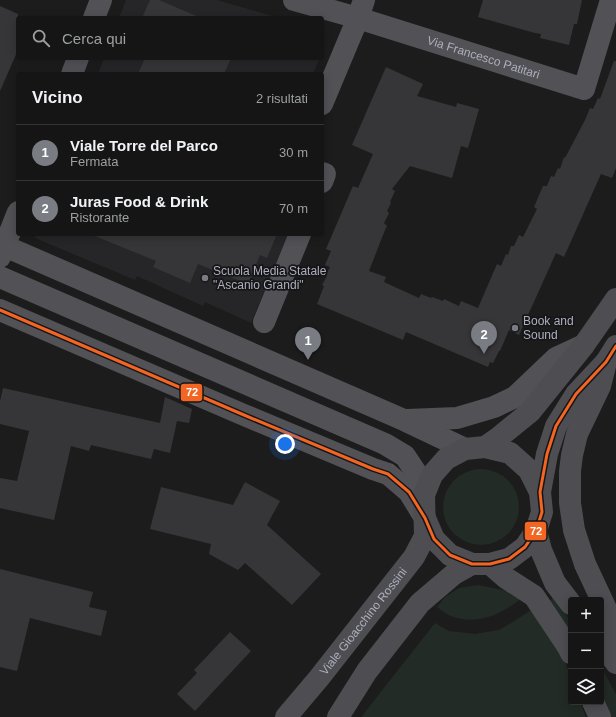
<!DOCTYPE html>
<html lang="it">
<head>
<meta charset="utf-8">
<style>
	body { margin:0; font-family:Arial,sans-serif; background:#222; color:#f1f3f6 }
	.controls { position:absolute; right:12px; bottom:12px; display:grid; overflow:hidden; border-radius:4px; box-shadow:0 2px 10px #0003 }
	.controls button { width:36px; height:36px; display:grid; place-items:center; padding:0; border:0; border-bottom:1px solid #343434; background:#151515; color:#f1f3f6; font:20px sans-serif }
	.you { position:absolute; left:285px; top:444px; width:14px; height:14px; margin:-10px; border:3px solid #fff; border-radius:50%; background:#1a73e8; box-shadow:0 0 0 6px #1a73e833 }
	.badge { display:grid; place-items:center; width:26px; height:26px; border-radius:50%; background:#7a7c84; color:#fff; font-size:13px; font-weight:700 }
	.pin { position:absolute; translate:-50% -33px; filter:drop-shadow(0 1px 2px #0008) }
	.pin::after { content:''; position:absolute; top:21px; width:14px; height:12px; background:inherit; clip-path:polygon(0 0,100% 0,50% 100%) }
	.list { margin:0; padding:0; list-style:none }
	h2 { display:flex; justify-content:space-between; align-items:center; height:52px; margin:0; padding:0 16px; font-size:17px }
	h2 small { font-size:13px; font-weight:400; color:#9d9fa0 }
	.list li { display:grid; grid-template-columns:26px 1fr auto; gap:12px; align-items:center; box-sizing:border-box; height:56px; padding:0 16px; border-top:1px solid #343434 }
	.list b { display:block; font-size:15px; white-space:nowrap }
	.list p { margin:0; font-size:13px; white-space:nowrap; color:#9d9fa0 }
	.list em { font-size:13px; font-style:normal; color:#9d9fa0 }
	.icon { flex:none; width:22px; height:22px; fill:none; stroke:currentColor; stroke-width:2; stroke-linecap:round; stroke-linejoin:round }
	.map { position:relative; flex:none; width:616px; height:717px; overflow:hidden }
	.search { position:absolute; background:#151515; box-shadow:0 2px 10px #0003; left:16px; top:16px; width:308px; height:44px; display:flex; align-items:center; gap:10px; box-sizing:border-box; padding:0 14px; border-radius:4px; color:#9d9fa0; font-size:15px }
	.panel { position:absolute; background:#151515; box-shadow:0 2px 10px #0003; left:16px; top:72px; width:308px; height:164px; border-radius:4px }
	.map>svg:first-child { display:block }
</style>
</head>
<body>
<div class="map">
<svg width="616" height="717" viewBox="0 0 616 717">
	<rect width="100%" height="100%" fill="#1c1c1c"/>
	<path fill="#262628" d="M126 0H217L279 18H119Z
		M104 58H320L313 74H98Z
		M37 234H288L251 323 205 302 203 306 137 276 135 280 35 238Z"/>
	<path fill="#232b26" d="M443 507a38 38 0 1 1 76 0a38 38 0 1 1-76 0Z
		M478 585 503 590 521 599C515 603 509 608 502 611 485 621 462 623 445 613 442 611 440 609 437 607L445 597 459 588Z
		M553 598 571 621V633L548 602Z
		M531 610 563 656 571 678V702H580L586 717H362L365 712 435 623 449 631 475 634 499 630 516 620Z
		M601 667 616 694V717H610L601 696Z"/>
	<path fill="#363638" d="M150 0H159L201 18H142Z
		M483 0H582L577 24H574L569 45 540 38 541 34 535 33 478 17Z
		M0 6 18 14V50L0 91Z
		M145 58H231L224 74H138Z
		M614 61H616V168L612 178 601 174 564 257 556 253 519 335 509 330 500 351H499L493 363 490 362 488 367 406 332 403 340 317 304 324 286 322 285 327 276 326 275 330 267 325 265 331 251 326 249 353 186 358 188 373 154 352 145 386 67 423 84 417 96 456 107 457 103 479 109 468 148 461 146 452 178 410 166 392 189 395 191 390 202 391 203 387 211 389 213 384 223 387 226 385 230 369 271 386 277 384 282 419 298 421 294 431 298 432 297 443 301 444 299 459 306 461 301 478 308 497 264 501 266 506 254 508 255 511 246H514L519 235 523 237 537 209 534 207 543 186H547L551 176 554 177 558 168 560 169 564 157 565 158 585 120 590 108 593 109 598 98 600 99Z
		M90 234H277L267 258 260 255 248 284 198 264 190 283 153 267 156 261Z
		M3 388 160 423 165 397 192 409 189 423 177 421 170 453 154 449 151 459 91 445 89 451 71 446 54 520 0 508V478L17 481 29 431 0 424V401Z
		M245 482 280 501 267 525 321 574 292 605 245 563 238 570 209 554 211 544 150 529 161 487 233 505Z
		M0 569 93 592 89 607 107 611 101 636 30 618 17 671 0 667Z
		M230 632 251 651 195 711 177 694 197 673 194 670Z"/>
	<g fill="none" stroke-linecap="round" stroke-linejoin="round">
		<g stroke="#525156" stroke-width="22">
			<path id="s1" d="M294 0 358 18 584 89 611 0"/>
			<path d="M94 18 101 0"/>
			<path d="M72 74 78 58"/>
			<path d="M322 104 358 18 364 0"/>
			<path d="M322 173 325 174 322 182"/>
			<path d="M0 257 18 212"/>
			<path d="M0 310 244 415 373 469 388 474 409 492 425 518"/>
			<path d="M264 322 300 234"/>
		</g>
		<path stroke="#525156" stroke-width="22" d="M0 244 404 420 465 449
			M0 277 385 444 405 456 417 474 424 495
			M407 420 457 418 494 407 515 397 556 358 584 345"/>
		<g stroke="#4e4e52" stroke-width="22">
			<path d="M485 447 498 438 530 412 584 345 616 299"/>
			<path d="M425 518 434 539 450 555 472 564H490L509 559 525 547 536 531 542 512 540 492 547 454 556 426 576 394 606 362 616 346"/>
			<path id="s2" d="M286 717 319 678 414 557 425 536 424 495 432 475 446 459 465 449 485 447 510 453 529 470 540 492"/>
			<path d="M338 717 367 671 420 603 454 574 472 564"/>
		</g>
		<path stroke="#4e4e52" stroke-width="22" d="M606 362 600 386 577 434 572 455 570 471V503L574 530 585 564 614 626 616 635
			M536 531 541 550 555 583 571 604
			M490 564 506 578 534 596 568 647 571 653
			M601 643 616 663
			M593 702 600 717"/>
		<defs>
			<path id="bus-1" d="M0 310 244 415 373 469 388 474 409 492 425 518 434 539 450 555 472 564H490L509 559 525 547 536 531 542 512 540 492 547 454 556 426 576 394 606 362 616 346"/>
		</defs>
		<use href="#bus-1" stroke="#161518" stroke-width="6"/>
		<use href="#bus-1" stroke="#f26522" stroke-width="3"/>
	</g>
	<g fill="#7a7c84" stroke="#161518" stroke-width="1.5">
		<circle cx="205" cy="278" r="4"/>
		<circle cx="515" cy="328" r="4"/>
	</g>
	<g text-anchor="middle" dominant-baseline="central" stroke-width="3.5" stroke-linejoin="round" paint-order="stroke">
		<g font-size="12" fill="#adafbc" stroke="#161518">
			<text stroke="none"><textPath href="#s1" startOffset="198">Via Francesco Patitari</textPath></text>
			<text stroke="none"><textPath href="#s2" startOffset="123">Viale Gioacchino Rossini</textPath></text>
		</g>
		<g font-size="12" fill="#adafbc" stroke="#161518" text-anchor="start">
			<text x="213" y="271">Scuola Media Statale<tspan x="213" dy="14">"Ascanio Grandi"</tspan></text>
			<text x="523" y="321">Book and<tspan x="523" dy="14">Sound</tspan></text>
		</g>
	</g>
	<g stroke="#161518" stroke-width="1.5">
		<rect x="180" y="383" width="23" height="19" rx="4" fill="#f26522"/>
		<rect x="524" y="521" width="23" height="20" rx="4" fill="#f26522"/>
	</g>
	<g font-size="11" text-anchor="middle" font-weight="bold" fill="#fff">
		<text x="192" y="396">72</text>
		<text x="536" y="535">72</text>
	</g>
</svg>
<div class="controls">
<button>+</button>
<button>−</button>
<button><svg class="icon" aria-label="layers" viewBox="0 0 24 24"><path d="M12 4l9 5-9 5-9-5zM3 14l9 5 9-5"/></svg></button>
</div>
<div class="you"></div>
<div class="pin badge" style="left:308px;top:360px">1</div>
<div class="pin badge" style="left:484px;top:354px">2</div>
<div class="search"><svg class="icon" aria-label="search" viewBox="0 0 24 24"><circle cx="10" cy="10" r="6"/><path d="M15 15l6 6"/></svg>Cerca qui</div>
<section class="panel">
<h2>Vicino<small>2 risultati</small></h2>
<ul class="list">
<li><span class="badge">1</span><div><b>Viale Torre del Parco</b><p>Fermata</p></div><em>30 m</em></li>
<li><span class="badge">2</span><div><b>Juras Food &amp; Drink</b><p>Ristorante</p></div><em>70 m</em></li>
</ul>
</section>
</div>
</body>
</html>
